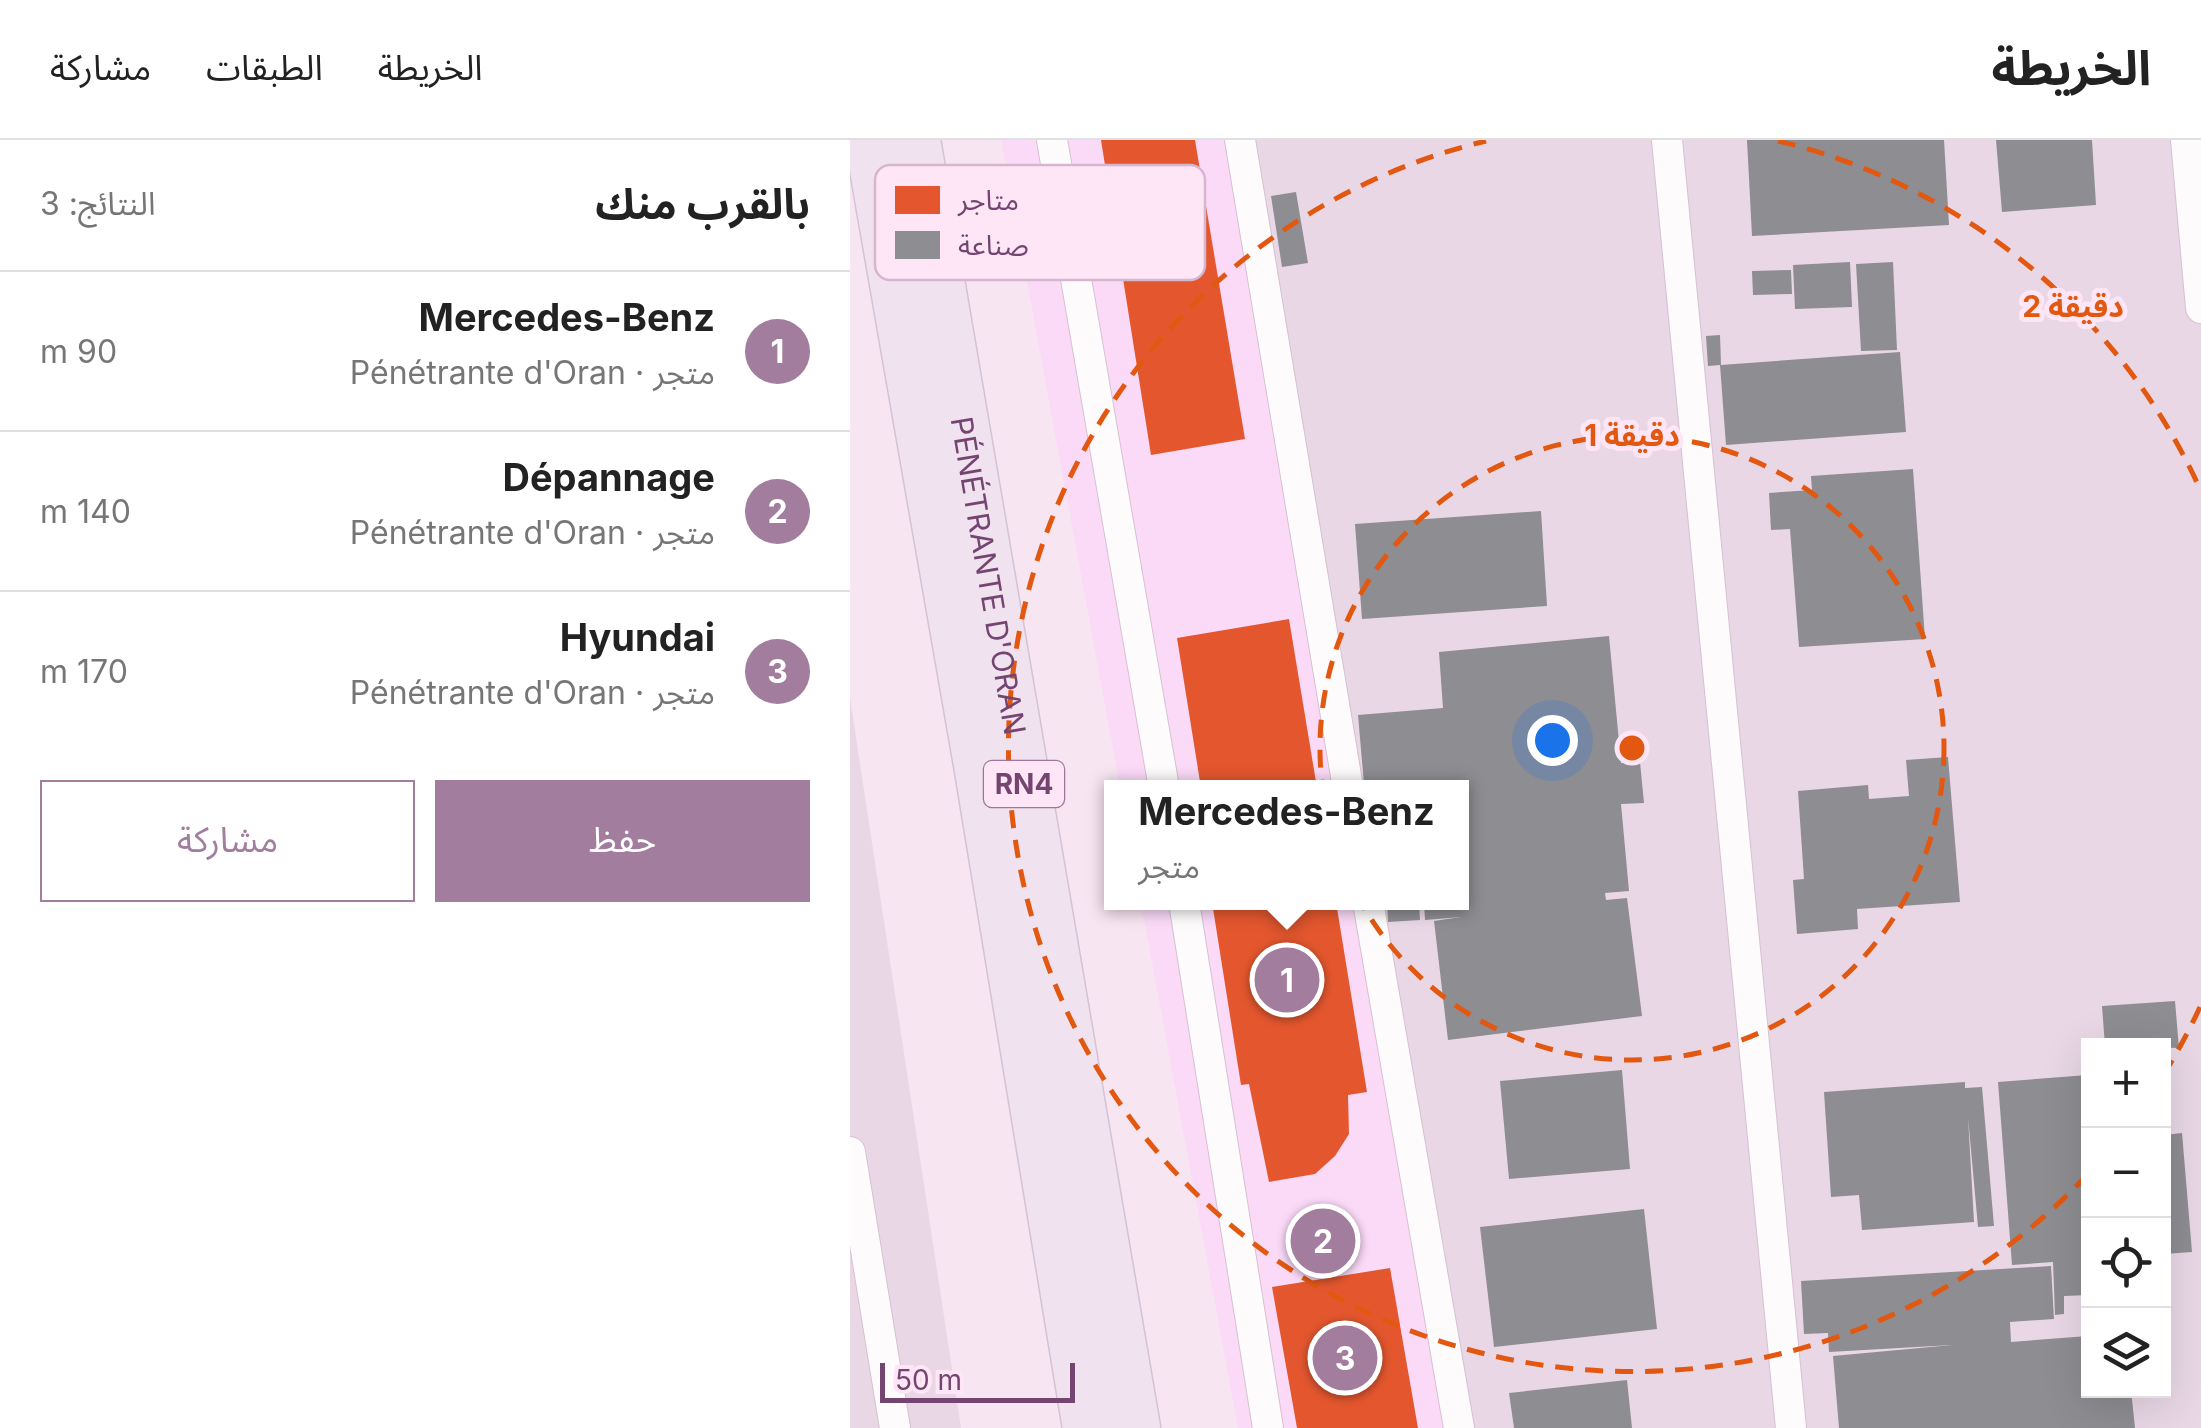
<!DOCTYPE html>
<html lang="ar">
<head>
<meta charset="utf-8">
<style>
	body { margin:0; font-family:Inter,"Noto Sans Arabic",sans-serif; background:#f6f6f6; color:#222; direction:rtl }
	.controls { position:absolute; right:30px; bottom:30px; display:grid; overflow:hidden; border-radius:0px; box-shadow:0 10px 40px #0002 }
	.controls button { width:90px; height:90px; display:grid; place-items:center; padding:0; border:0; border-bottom:2px solid #e0e0e0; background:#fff; color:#222; font:50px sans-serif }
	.scale { position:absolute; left:30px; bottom:25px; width:195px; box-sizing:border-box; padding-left:10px; border:5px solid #754571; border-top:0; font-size:28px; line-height:35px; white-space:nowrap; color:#754571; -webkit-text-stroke:8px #ffe6f7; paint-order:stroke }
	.you { position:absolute; left:702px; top:600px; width:35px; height:35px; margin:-25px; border:8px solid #fff; border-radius:50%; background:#1a73e8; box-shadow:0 0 0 15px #1a73e833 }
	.badge { display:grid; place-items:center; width:65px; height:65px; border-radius:50%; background:#a27d9e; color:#fff; font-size:32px; font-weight:700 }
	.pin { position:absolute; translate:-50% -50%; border:5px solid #fff; box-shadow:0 2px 10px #0006 }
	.popup { position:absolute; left:254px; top:640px; width:365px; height:130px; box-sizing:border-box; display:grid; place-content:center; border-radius:0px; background:#fff; filter:drop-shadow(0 2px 8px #0005); font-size:32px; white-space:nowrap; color:#767676 }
	.popup b { font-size:38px; color:#222 }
	.popup::after { content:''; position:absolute; left:50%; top:100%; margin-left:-20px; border:20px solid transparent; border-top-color:#fff }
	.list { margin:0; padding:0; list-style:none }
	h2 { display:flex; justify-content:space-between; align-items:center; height:130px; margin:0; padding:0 40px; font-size:42px }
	h2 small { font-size:32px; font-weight:400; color:#767676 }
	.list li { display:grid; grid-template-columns:65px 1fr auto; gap:30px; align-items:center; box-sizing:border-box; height:160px; padding:0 40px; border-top:2px solid #e0e0e0 }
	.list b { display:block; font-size:38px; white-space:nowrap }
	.list p { margin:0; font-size:32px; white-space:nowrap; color:#767676 }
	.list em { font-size:32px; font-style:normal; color:#767676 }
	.actions { display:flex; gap:20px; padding:30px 40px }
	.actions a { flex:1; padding:22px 0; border:2px solid #a27d9e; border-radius:0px; text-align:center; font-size:35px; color:#a27d9e }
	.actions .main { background:#a27d9e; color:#fff }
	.icon { flex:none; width:55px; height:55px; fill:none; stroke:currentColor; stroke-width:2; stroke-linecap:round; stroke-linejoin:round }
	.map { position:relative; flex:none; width:1351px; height:1288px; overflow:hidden; direction:ltr }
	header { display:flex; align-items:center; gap:60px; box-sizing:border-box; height:140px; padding:0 50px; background:#fff; border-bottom:2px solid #e0e0e0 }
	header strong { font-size:48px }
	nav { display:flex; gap:55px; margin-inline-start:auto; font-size:35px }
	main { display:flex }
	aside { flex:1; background:#fff }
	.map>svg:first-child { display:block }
</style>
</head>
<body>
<header>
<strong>الخريطة</strong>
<nav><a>الخريطة</a><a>الطبقات</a><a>مشاركة</a></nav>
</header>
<main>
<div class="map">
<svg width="1351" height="1288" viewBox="0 0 1351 1288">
	<rect width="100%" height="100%" fill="#f7e5f1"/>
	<path fill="#fbdaf8" d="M151 0H401L513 647H270Z
		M291 763H533L624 1288H388Z"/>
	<path fill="#e9d7e5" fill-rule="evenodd" d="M401 0H1351V1288H624L533 763 612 762V648L513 647ZM1238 906H1314V1250H1238Z
		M0 558 111 1288H0Z"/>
	<path fill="#e4572e" d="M251 0H345L395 299 301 315Z
		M439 479 467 648H351L327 498Z
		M362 762H486L517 952 498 955 499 994 485 1016 465 1034 419 1042 399 944 391 945Z
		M540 1128 568 1288H447L422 1147Z"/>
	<path fill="#8d8d92" d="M897 0H1094L1099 85 902 96Z
		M1146 0H1242L1246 65 1152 72Z
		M446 52 458 123 432 127 421 56Z
		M1000 122 1002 167 945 169 943 125Z
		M1043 122 1047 210 1011 211 1006 124Z
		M941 130 942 154 903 155 902 131Z
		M870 195 871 225 1050 212 1056 292 876 305 870 225 858 226 856 196Z
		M1063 329 1075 499 949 507 940 389 921 390 919 353 962 350 961 336Z
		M691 371 697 466 512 479 505 384Z
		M759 496 771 623 790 622 794 663 771 664 779 751 755 753 756 760 777 758 792 876 598 900 584 781 611 777 575 780 574 762H612V648H563V640L514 644 508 575 593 568 589 512Z
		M1098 617 1110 762 1007 769 1008 789 947 794 943 740 954 739 948 651 1018 645 1019 659 1059 656 1056 620Z
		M537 762H569L570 780 538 782Z
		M1325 861 1329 908 1255 906 1252 866Z
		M772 930 780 1029 659 1039 650 941Z
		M1238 935V1155L1214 1156V1174L1205 1175 1203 1122 1162 1125 1148 942Z
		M1115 942V948L1132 947 1144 1086 1128 1087 1118 977 1124 1082 1012 1090 1009 1055 981 1057 974 952Z
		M1332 993 1342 1112 1314 1114V995Z
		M794 1069 807 1189 644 1207 630 1087Z
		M1314 1117H1319L1320 1151H1314Z
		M1201 1126 1204 1179 1160 1182 1161 1202 1238 1196V1250H1281L1285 1288H989L983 1216 1102 1205 979 1212 978 1193 954 1194 951 1141Z
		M777 1240 782 1288H664L659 1253Z"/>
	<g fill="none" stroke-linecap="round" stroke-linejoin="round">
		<defs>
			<path id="minor" d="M202 0 314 648
				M390 0 498 648
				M817 0 941 1288
				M1336 0 1351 168
				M334 762 418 1288
				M518 762 609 1288
				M0 1012 45 1288"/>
			<g id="motorway">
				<path d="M21 0 131 630 239 1288"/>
				<path id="s1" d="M64 0 284 1288"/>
			</g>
		</defs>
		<use href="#minor" stroke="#d6c1d2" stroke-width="32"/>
		<use href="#motorway" stroke="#d5c2d3" stroke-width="55"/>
		<use href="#minor" stroke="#fefbfd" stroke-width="30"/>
		<use href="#motorway" stroke="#f1e2f0" stroke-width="52"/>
	</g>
	<g fill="none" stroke="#e25811" stroke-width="5" stroke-dasharray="18 12">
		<circle cx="782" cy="608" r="312"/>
		<path d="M1350 867A624 624 0 0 1 1314 934M1238 1034A624 624 0 1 1 636 1M928 1A624 624 0 0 1 1350 349"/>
	</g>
	<g text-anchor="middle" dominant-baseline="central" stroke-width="10" stroke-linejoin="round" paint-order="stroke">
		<rect fill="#ffe6f7" stroke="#9e7599" stroke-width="2.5" x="134" y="621" width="80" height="46" rx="8"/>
		<g font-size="28" font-weight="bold" fill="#754571">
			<text x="174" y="644">RN4</text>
		</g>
		<g font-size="30" fill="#754571" stroke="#ffe6f7">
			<text stroke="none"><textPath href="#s1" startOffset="442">PÉNÉTRANTE D'ORAN</textPath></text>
		</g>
	</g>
	<rect x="25" y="25" width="330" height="115" rx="15" fill="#ffe6f7" stroke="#d6b6cf" stroke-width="2.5"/>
	<rect x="45" y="46" width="45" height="28" fill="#e4572e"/>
	<rect x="45" y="91" width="45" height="28" fill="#8d8d92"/>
	<g font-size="28" fill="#754571">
		<text x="108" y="70">متاجر</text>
		<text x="108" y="115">صناعة</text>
	</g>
	<circle cx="782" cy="608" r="15" fill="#e25811" stroke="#ffe6f7" stroke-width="5"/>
	<g font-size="30" text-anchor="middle" font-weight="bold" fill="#e25811" stroke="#ffe6f7" stroke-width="10" stroke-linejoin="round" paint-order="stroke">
		<text x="1223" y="177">2 دقيقة</text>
		<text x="782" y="306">1 دقيقة</text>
	</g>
</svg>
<div class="controls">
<button>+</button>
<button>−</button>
<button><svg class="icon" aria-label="locate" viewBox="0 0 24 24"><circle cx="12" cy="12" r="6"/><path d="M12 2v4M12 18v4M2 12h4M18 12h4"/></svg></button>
<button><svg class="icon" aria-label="layers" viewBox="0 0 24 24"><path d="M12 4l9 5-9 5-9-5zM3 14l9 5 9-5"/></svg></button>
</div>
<div class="scale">50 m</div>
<div class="you"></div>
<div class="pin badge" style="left:437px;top:840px">1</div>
<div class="popup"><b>Mercedes-Benz</b>متجر</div>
<div class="pin badge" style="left:473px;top:1101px">2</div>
<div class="pin badge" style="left:495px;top:1218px">3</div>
</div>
<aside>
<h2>بالقرب منك<small>النتائج: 3</small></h2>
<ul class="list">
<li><span class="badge">1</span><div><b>Mercedes-Benz</b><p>متجر · Pénétrante d'Oran</p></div><em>90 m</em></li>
<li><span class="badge">2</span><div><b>Dépannage</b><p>متجر · Pénétrante d'Oran</p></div><em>140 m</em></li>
<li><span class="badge">3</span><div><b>Hyundai</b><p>متجر · Pénétrante d'Oran</p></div><em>170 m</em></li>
</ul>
<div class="actions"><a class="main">حفظ</a><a>مشاركة</a></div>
</aside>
</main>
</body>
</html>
